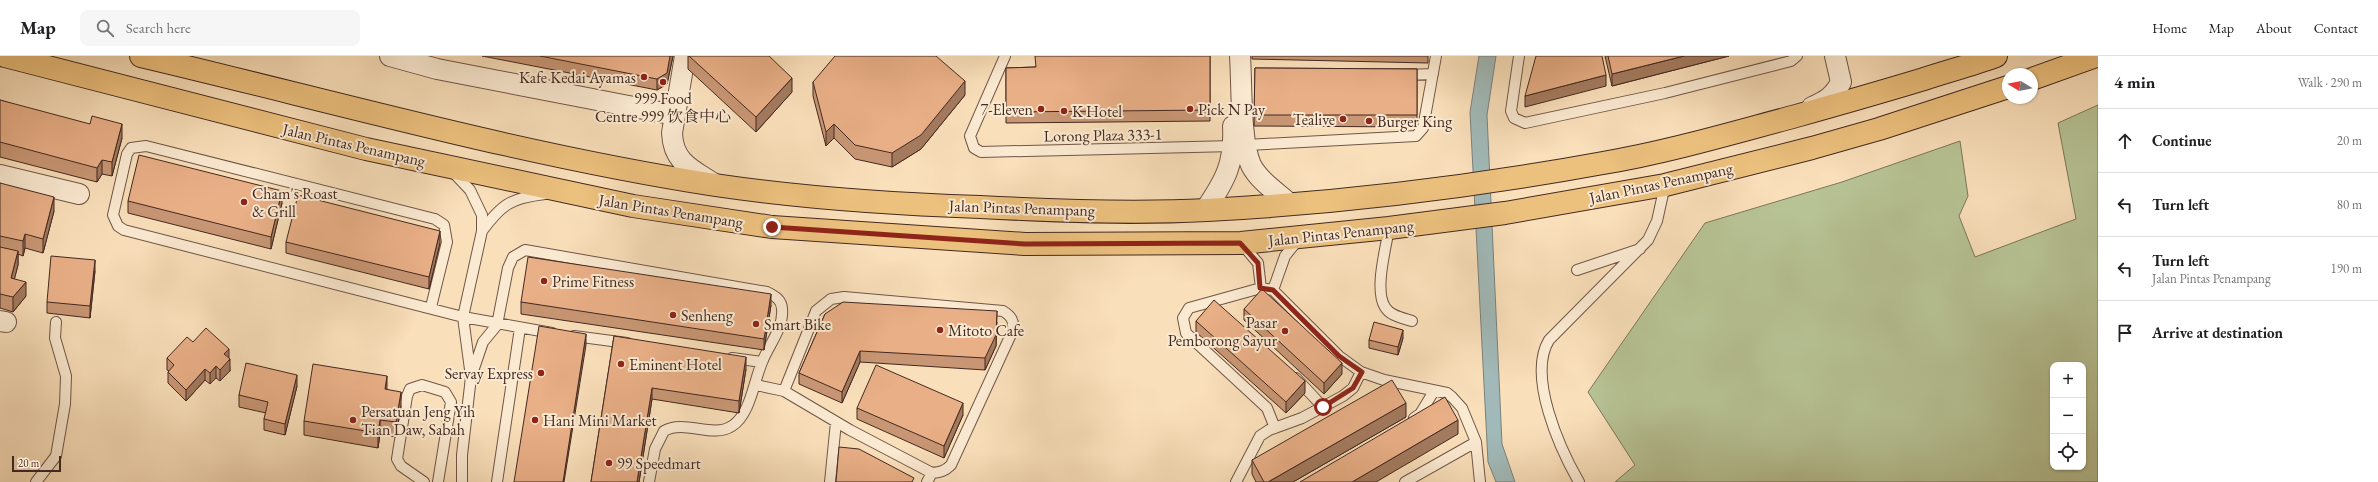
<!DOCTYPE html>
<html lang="en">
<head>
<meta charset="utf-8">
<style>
	body { margin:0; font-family:"EB Garamond","Noto Serif SC",serif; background:#f6f6f6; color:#202124 }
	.controls { position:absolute; right:12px; bottom:12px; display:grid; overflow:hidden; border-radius:8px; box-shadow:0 1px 3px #0004 }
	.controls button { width:36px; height:36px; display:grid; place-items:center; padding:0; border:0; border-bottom:1px solid #e0e0e0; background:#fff; color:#202124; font:20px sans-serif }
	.compass { position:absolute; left:2002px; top:12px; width:36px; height:36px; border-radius:50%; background:#fff; box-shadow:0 1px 3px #0004; rotate:280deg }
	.scale { position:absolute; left:12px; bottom:10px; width:49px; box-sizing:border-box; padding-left:4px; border:2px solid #432921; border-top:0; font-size:11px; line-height:14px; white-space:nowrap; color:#432921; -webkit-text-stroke:3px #fbead2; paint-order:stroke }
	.stop { position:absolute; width:12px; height:12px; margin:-9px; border:3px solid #8f2418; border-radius:50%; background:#fff }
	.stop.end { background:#8f2418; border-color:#fff; box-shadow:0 1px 4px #0008 }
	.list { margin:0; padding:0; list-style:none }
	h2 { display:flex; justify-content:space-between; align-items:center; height:52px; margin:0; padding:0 16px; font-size:17px }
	h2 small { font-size:13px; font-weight:400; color:#757577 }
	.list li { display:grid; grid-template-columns:26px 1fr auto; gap:12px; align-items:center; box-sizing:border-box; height:64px; padding:0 16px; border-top:1px solid #e0e0e0 }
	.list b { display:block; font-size:15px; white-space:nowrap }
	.list p { margin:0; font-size:13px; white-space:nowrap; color:#757577 }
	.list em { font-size:13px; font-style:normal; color:#757577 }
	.icon { flex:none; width:22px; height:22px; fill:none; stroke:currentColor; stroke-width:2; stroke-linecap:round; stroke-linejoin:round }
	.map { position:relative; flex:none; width:2098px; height:426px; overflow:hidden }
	header { display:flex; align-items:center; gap:24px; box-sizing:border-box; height:56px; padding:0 20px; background:#fff; border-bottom:1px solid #e0e0e0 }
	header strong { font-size:19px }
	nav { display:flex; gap:22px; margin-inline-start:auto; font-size:14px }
	.search { width:280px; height:36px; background:#f6f6f6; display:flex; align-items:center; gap:10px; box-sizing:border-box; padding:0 14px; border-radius:8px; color:#757577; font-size:15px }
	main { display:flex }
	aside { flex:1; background:#fff }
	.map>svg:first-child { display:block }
</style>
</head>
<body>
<header>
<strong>Map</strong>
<div class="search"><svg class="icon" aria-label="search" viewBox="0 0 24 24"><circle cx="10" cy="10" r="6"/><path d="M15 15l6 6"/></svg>Search here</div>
<nav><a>Home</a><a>Map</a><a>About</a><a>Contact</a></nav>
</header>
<main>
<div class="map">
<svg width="2098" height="426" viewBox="0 0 2098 426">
	<rect width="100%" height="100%" fill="#f9dfba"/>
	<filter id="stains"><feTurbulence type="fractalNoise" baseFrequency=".005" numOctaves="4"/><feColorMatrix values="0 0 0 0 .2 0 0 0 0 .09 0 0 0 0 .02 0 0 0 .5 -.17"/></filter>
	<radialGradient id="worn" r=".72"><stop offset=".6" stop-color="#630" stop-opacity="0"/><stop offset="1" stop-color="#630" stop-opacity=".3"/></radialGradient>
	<path fill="#b7c395" stroke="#7d765b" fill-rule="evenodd" d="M2098 49V426H1615L1635 409 1588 336 1705 167 1842 126 1960 85 1968 140 1959 160 1975 201 2076 163 2058 67ZM2053 309H2083V411H2053Z"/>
	<path fill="#a1bab9" stroke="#7b807c" d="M1479 0H1496L1487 59 1502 388 1515 426H1496L1488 406 1470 56Z"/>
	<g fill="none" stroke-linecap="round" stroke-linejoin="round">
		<defs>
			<path id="lane" d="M1005 0 970 80 974 92 981 96 1234 90
				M1519 0 1511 55 1514 62 1525 67 1665 37 1791 5 1797 0
				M1405 19 1433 18
				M1246 89 1416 80 1423 72 1436 0
				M452 115 470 134 482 159V175L463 261 471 321 462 399V426
				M1389 172C1386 192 1374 234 1385 251 1390 260 1403 262 1412 265
				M482 175C502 148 511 142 545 138
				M1241 187 1258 207 1261 232
				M1577 214 1640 193
				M1273 234 1285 200 1298 184
				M431 251 447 186 444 169 435 163 146 90 131 92 127 98 113 159 118 170 124 174 463 261 552 277
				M574 280 627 287
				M732 302 762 306
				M471 321 483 286 497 269 508 212 513 201 525 194 767 236C775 240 782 244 782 253 784 271 769 289 763 304 754 323 751 358 732 370 712 383 685 363 664 375L655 393 649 426
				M1296 322 1323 351
				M756 329 784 335 850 374 932 417C941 416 945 415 951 409L1013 274C1014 264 1011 260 1003 255L844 241 831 243 816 255 784 335
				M1414 362 1420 358 1434 335
				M1275 372 1267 352 1186 277 1183 262 1189 252 1261 232 1273 234 1339 300 1361 316 1384 324 1447 337 1452 341 1462 352 1476 386 1480 426
				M36 426 56 400 65 348 66 320 55 282 56 266
				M424 426 401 410 397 403 407 340 410 333 422 329 445 336 451 346 438 426
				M497 426 520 272
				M830 426 836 366
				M927 426 932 417
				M1236 426 1260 380 1269 374 1302 362 1343 340 1353 332 1361 316
				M1405 426 1476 386
				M1579 426C1560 393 1527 320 1549 284L1648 184 1657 165 1665 129"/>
			<path id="street" d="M390 0 437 13 675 59
				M685 0 672 77C673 107 693 114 716 129
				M1240 0C1242 29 1240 85 1251 109 1259 125 1278 137 1290 148
				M1835 0 1841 26
				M1812 51C1826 45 1834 40 1841 26
				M0 119 79 138
				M1205 154C1225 125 1235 107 1233 70
				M0 265 6 266"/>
			<path id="primary" d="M5 0 366 93 633 150 772 171 1025 188 1241 187 1389 172 1505 157 1665 129 1812 92 1879 73 2008 31
				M141 0C332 45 521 99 715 129 803 142 891 148 980 151 1055 155 1131 158 1207 154 1340 147 1472 131 1603 107 1668 96 1732 77 1796 60 1839 48 1881 36 1924 23 1948 15 1972 9 1996 0
				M2032 23 2096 0"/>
		</defs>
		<use href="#lane" stroke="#705647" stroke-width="12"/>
		<use href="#street" stroke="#705647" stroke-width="22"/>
		<use href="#primary" stroke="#432921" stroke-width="24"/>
		<use href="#lane" stroke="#fbead2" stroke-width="10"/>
		<use href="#street" stroke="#fbead2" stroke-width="20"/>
		<use href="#primary" stroke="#ecc07d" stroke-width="22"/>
	</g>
	<path fill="#c89674" stroke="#432921" d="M482 0H673L667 28 657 34Z
		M688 0H769L792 36 756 76 688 13Z
		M1210 0V65L1006 67V12L1035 11Z
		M1252 0H1428V7L1252 3Z
		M1605 0H1729L1612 30Z
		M1255 12 1417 13V71L1254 70Z
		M813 26 965 39 921 93 892 111 855 103 834 82 826 90 813 40Z
		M0 44 122 82 112 120 102 118 97 126 0 101Z
		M0 127 54 155 43 197 25 192 23 200 18 198V209L14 223 26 240 13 256 0 252Z
		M128 145 282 147 271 193 128 157Z
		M286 186 440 187 429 233 286 197Z
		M95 215 90 262 47 257V246Z
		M521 246 771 249 764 294 521 258Z
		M1244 253 1342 318 1324 338 1244 264Z
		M825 258 997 266 996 290 985 314 860 306 842 347 799 328V317Z
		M1196 265 1305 337 1286 357 1196 276Z
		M614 280 746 313 739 357 652 343 639 426H591Z
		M1403 282 1398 299 1369 292V284Z
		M193 286 229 302 230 315 220 325 216 322 210 328 205 324 186 345 168 327V316L169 315 167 314V302Z
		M297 330 285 379 264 374V363L266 357 239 351V339Z
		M387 334 401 350 396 381 380 378 378 392 304 379V365Z
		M857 352 963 359 944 402 857 363Z
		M1406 361 1293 426H1256L1252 418V404Z"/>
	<path fill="#a37a5e" stroke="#432921" d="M670 0H673L667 28 657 34V23Z
		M1684 0H1729L1612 30V18Z
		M1606 19V30L1525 51V40Z
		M792 22V36L756 76V61Z
		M965 25V39L921 93 892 111V97Z
		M122 68V82L112 120V106Z
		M834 68V82L826 90V76Z
		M102 104V118L97 126V112Z
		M282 135V147L271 193V181Z
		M54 141V155L43 197V183Z
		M440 175V187L429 233V221Z
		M25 178V192L23 200V185Z
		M18 195V209L11 237V222Z
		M95 204V215L90 262V250Z
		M26 226V240L13 256V241Z
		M771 238V249L764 294V283Z
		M997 255 996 290 985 314V302Z
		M1403 274V282L1398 299V291Z
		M586 278V289L564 426H563Z
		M229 293V305L230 303V315L220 325V314L224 298Z
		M860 295V306L842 347V336Z
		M746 301V313L739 357V345Z
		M1342 307V318L1324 338V327Z
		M216 310V322L210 328V317Z
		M205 313V324L186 345V334Z
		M297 319V330L285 379V368Z
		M387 320V334L385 333Z
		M1305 325V337L1286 357V346Z
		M652 332V343L639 426H637Z
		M401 336V350L396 381V366Z
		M963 347V359L944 402V390Z
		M1406 347V361L1293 426H1268Z
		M380 364V378L378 392V377Z
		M1458 364V378L1376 426H1352Z"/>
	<path fill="#e9af87" stroke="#432921" d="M540 0H670L667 17 657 23Z
		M689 0H769L792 22 756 61Z
		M835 0H936L965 25 921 79 892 97 855 89 834 68 826 76 813 26Z
		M1035 0H1210V54L1006 56V12L1036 11Z
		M1536 0H1602L1606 19 1525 40Z
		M1608 0H1684L1612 18Z
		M1255 12 1417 13V59H1254Z
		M0 44 90 68 92 60 122 68 112 106 102 104 97 112 0 86Z
		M139 99 282 135 271 181 128 145Z
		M0 127 54 141 43 183 25 178 23 185 0 180Z
		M298 139 440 175 429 221 286 186Z
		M0 191 18 195 11 222 26 226 13 241 0 238Z
		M51 200 95 204 90 250 47 246Z
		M528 201 771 238 764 283 521 246Z
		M1262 233 1342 307 1324 327 1244 253Z
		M1214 244 1305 325 1286 346 1196 265Z
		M843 246 997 255 996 279 985 302 860 295 842 336 799 317 825 258Z
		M1374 266 1403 274 1398 291 1369 284Z
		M539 270 586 278 563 426H514Z
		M206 272 229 293 224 298 230 303 220 314 216 310 210 317 205 313 186 334 168 316 174 309 167 302 187 281 193 286Z
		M614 280 746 301 739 345 652 332 637 426H591Z
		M246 307 297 319 285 368 264 363 268 346 239 339Z
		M313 308 387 320 385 333 401 336 396 366 380 364 378 377 304 365Z
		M876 309 963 347 944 390 857 352Z
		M1392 324 1406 347 1268 426H1264L1252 404Z
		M1445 341 1458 364 1352 426H1300Z
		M839 391 859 393 914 422 912 426H836Z"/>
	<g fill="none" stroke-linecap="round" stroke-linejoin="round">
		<path stroke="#8f2418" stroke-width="5" d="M772 171 1025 188 1240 187 1258 207 1260 232 1273 234 1339 300 1362 316 1353 332 1323 351"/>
	</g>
	<g fill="#8f2418" stroke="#fbead2" stroke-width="1.5">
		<circle cx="644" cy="21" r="4"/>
		<circle cx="663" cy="26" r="4"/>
		<circle cx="1041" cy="53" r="4"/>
		<circle cx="1190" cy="53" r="4"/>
		<circle cx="1064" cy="55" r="4"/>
		<circle cx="1343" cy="63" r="4"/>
		<circle cx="1369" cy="65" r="4"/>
		<circle cx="244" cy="146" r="4"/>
		<circle cx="544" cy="225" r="4"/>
		<circle cx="673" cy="259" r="4"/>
		<circle cx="756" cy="268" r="4"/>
		<circle cx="940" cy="274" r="4"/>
		<circle cx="1285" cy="275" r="4"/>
		<circle cx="621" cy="308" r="4"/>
		<circle cx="541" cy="317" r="4"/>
		<circle cx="353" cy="364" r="4"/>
		<circle cx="535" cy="364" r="4"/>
		<circle cx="609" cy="407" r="4"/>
	</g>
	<g text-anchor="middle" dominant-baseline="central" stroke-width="4" stroke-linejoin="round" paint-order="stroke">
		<g font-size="16" fill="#432921" stroke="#fbead2" text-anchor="start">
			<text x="636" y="21" text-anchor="end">Kafe Kedai Ayamas</text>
			<text x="663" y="42" text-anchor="middle">999 Food<tspan x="663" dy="18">Centre 999 饮食中心</tspan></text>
			<text x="1033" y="53" text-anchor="end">7-Eleven</text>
			<text x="1198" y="53">Pick N Pay</text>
			<text x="1072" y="55">K Hotel</text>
			<text x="1335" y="63" text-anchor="end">Tealive</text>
			<text x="1377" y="65">Burger King</text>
			<text x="252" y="137">Cham's Roast<tspan x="252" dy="18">&amp; Grill</tspan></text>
			<text x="552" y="225">Prime Fitness</text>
			<text x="681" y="259">Senheng</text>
			<text x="1277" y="266" text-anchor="end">Pasar<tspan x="1277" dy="18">Pemborong Sayur</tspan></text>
			<text x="764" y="268">Smart Bike</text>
			<text x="948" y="274">Mitoto Cafe</text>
			<text x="629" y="308">Eminent Hotel</text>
			<text x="533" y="317" text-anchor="end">Servay Express</text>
			<text x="361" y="355">Persatuan Jeng Yih<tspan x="361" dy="18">Tian Daw, Sabah</tspan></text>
			<text x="543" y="364">Hani Mini Market</text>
			<text x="617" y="407">99 Speedmart</text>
		</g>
		<g font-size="16" fill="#432921" stroke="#fbead2">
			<text transform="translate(1103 79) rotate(-1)">Lorong Plaza 333-1</text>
			<text transform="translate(354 89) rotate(13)">Jalan Pintas Penampang</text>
			<text transform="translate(1661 127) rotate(-12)">Jalan Pintas Penampang</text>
			<text transform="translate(1022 152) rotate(2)">Jalan Pintas Penampang</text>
			<text transform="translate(671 155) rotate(9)">Jalan Pintas Penampang</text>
			<text transform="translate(1341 177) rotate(-6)">Jalan Pintas Penampang</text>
		</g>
	</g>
	<rect width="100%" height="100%" filter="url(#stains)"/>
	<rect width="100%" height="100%" fill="url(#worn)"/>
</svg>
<div class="controls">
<button>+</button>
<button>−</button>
<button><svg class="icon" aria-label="locate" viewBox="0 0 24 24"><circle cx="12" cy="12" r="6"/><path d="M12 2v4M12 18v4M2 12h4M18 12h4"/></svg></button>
</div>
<svg class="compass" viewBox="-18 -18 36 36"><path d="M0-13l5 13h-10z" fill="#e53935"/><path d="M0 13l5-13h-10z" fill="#757577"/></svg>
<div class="scale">20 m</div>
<div class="stop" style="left:1323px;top:351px"></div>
<div class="stop end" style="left:772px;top:171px"></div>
</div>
<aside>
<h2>4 min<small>Walk · 290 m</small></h2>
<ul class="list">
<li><svg class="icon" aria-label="ahead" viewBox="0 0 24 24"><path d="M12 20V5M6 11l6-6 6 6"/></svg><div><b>Continue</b></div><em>20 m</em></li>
<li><svg class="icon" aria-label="left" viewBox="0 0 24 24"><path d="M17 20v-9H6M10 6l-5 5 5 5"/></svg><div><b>Turn left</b></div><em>80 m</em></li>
<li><svg class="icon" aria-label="left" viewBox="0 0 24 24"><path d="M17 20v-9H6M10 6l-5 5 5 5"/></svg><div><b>Turn left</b><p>Jalan Pintas Penampang</p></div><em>190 m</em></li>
<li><svg class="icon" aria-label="arrive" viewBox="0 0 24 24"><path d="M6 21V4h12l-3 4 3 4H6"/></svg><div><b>Arrive at destination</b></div></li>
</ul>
</aside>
</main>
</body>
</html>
